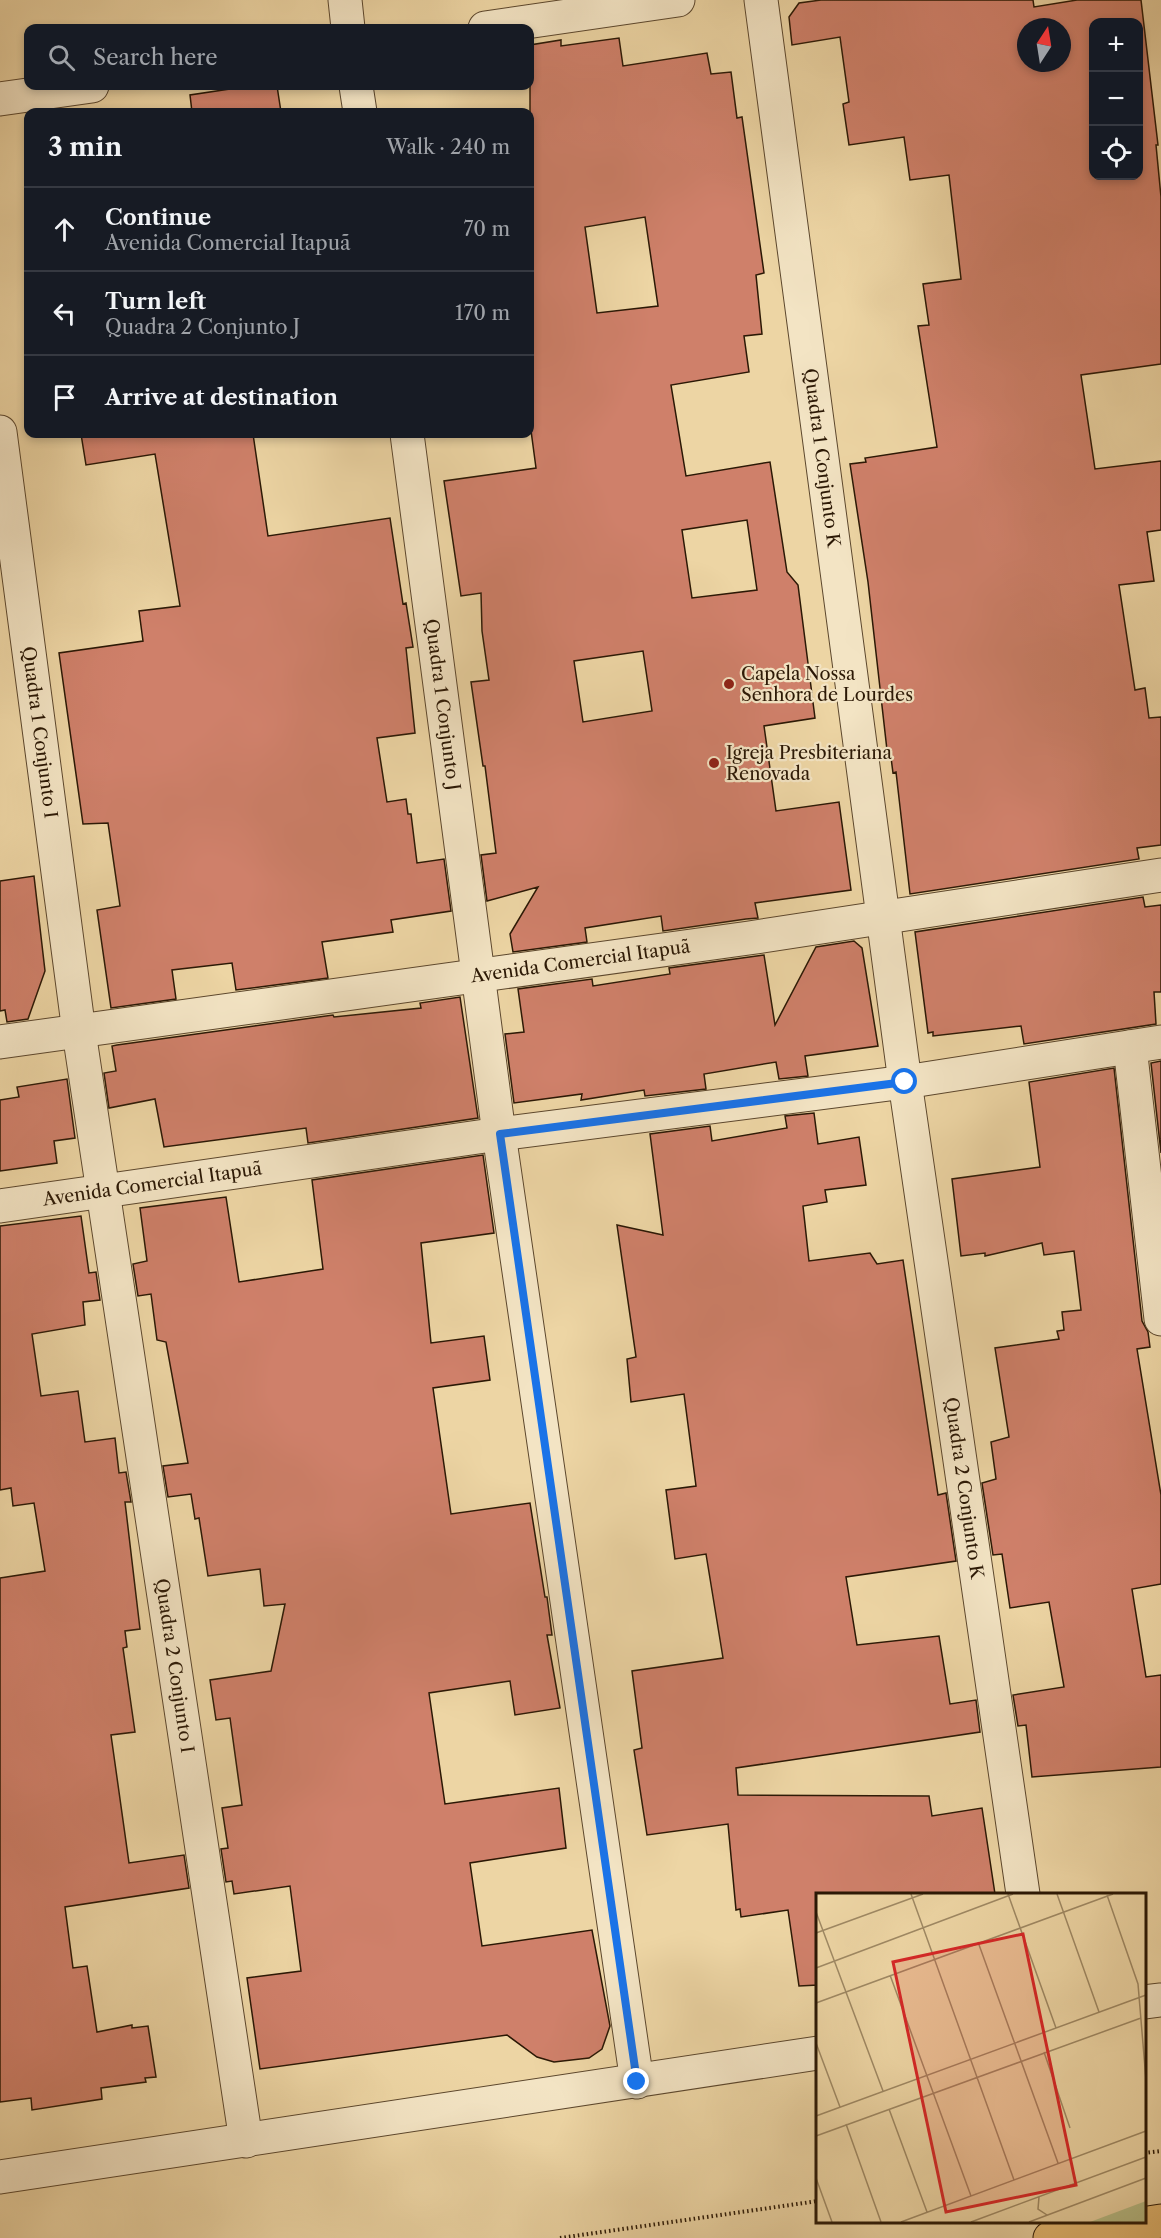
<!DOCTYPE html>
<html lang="en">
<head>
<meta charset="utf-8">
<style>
	body { margin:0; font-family:"Libre Caslon Text",serif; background:#242831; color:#f1f3f6 }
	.controls { position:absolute; right:18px; top:18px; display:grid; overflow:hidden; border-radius:12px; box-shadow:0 3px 9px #0003 }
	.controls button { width:54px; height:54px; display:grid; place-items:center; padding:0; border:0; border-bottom:2px solid #363941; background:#171b24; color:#f1f3f6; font:30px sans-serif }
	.compass { position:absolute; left:1017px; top:18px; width:54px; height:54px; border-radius:50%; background:#171b24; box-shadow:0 3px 9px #0003; rotate:12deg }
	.stop { position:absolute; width:18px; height:18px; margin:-14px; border:4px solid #1a73e8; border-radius:50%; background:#fff }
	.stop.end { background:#1a73e8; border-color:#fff; box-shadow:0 2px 6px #0008 }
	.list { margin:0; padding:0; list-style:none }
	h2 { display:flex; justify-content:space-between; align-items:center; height:78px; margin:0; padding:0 24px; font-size:26px }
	h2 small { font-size:20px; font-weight:400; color:#9ea1a6 }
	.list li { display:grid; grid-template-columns:39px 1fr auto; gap:18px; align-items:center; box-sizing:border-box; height:84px; padding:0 24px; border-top:2px solid #363941 }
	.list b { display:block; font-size:22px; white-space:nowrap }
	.list p { margin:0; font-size:20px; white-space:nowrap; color:#9ea1a6 }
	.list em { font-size:20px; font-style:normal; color:#9ea1a6 }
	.icon { flex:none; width:33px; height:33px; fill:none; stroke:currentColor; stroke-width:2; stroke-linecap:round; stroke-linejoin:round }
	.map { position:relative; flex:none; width:1161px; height:2238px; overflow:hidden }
	.search { position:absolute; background:#171b24; box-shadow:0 3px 9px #0003; left:24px; top:24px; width:510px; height:66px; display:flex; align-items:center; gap:15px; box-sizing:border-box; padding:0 21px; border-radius:12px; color:#9ea1a6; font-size:22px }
	.panel { position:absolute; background:#171b24; box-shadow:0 3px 9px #0003; left:24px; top:108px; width:510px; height:330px; border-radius:12px }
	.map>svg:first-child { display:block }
</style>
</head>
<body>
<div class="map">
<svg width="1161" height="2238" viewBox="0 0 1161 2238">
	<rect width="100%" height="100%" fill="#edd5a4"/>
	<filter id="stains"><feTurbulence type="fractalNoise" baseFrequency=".00333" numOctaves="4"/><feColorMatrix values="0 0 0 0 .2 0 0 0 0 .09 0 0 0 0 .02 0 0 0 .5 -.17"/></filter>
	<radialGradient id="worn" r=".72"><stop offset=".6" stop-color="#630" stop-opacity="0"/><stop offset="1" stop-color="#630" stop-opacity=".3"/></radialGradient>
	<path fill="#cf806a" stroke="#2b1805" stroke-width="1.5" fill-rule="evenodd" d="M821 0H1033L1034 7 1077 0H1141L1158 145H1156L1161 197V364L1081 375 1095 469 1161 461V530L1147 532 1154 581 1119 585 1135 690 1145 688 1149 718 1161 717V845L1137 848 1139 859 910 894 896 772 893 773 890 750H887L868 582 850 464 866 462 865 458 937 447 918 326 929 325 923 284 961 279 949 175 910 180 904 137 849 145 843 104 849 102 840 37 792 45 789 17 799 3ZM1094 22H1138V176H1094ZM1026 27H1062V63H1026Z
		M619 38 623 66 707 53 711 74 731 72 737 118 742 117 764 273 756 275 762 334 744 336 749 372 671 385 686 476 770 462 787 572 798 585 815 718 764 726 776 811 839 802 851 890 755 903 758 918 746 919 663 931 661 916 585 928 587 942 513 952 510 934 538 887 487 901 481 855 496 853 485 766H483L471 682 489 680 482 631 481 593 461 596 444 481 536 468 530 423V45L561 40V46ZM645 217 658 306 597 313 585 227ZM747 520 757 590 692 598 682 530ZM643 651 652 711 583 722 574 661Z
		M250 86H277L281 112H192L190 95Z
		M81 434H253L268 536 390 518 403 604 406 603 413 647 406 648 415 733 377 738 387 802 406 799 408 814H411L417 863 444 859 451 911 391 920 393 932 322 942 328 978 236 990 232 963 172 970 176 999 111 1008 97 910 120 906 108 823 83 824 59 653 143 641 139 611 180 606 155 454 86 465Z
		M34 876 45 971 28 1019 7 1022 5 1010 0 1011V881Z
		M1143 897 1145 907 1161 905V992H1154L1156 1024 1024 1044 1021 1026 933 1036V1032L928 1033 915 932Z
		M854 941 862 948 878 1046 805 1056 808 1076 779 1079 776 1062 704 1074 706 1089 645 1096 644 1090 581 1100 582 1094 514 1103 505 1034 524 1032 518 989 592 979 593 986 670 974 669 968 764 955 775 1025 816 947Z
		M460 997 478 1118 308 1143 306 1128 164 1147 155 1099 109 1108 104 1073 116 1071 112 1046 117 1045 333 1015 334 1017 421 1008 420 1003Z
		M1161 1061V1153L1151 1063Z
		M1114 1068 1142 1321 1148 1332 1150 1347 1137 1349 1161 1495V1584L1132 1589 1146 1677 1161 1675V1767L1032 1777 1026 1725 1018 1726 1013 1695 1064 1687 1049 1602 1010 1608 1002 1554 993 1555 982 1483 996 1479 991 1442 1009 1437 995 1348 1059 1339 1057 1331 1064 1330 1062 1312 1081 1310 1074 1251 1044 1255 1042 1243 985 1256V1253L961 1256 952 1179 1040 1167 1029 1082Z
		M67 1079 75 1138 54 1141 57 1163 0 1171V1100L19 1097 17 1087Z
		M814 1113 818 1144 859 1137 866 1185 825 1190 827 1202 803 1206 809 1261 870 1253 877 1264 903 1260 934 1468 938 1495 946 1493 956 1561 846 1577 857 1645 939 1636 950 1704 976 1700 980 1732 736 1768 738 1795 929 1796 932 1816 982 1808 995 1894H818V1985L799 1986 788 1910 741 1917 740 1909 736 1910 728 1824 647 1835 634 1750 642 1748 632 1671 723 1658 706 1554 675 1559 666 1490 696 1486 684 1394 631 1402 627 1359 636 1357 617 1225 663 1235 650 1134 710 1126 712 1141 787 1128 785 1116Z
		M483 1155 494 1233 421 1243 431 1343 484 1336 490 1380 433 1388 451 1514 530 1503 545 1597H547L552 1635H547L560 1708 515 1715 510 1681 429 1693 445 1804 559 1788 566 1848 470 1863 482 1946 592 1930 610 2026 602 2049 589 2058 554 2062 537 2057 507 2035 260 2069 247 1978 301 1971 290 1886 234 1894 232 1881 226 1882 221 1849 228 1848 222 1808 242 1805 230 1718 216 1720 210 1680 271 1671 285 1604 264 1606 260 1569 208 1576 199 1518 195 1519 191 1494 168 1497 163 1466 188 1463 166 1342 157 1340 151 1294 138 1296 133 1264 147 1261 140 1208 226 1197 239 1282 323 1269 312 1180Z
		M81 1216 89 1273 96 1272 100 1300 83 1302 85 1325 32 1334 41 1396 78 1391 85 1442 115 1438 119 1473 126 1472 131 1502H125L140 1629 125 1631 127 1647 123 1648 135 1732 111 1735 129 1863 184 1855 189 1888 65 1907 73 1968 87 1966 97 2032 132 2025V2028L148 2026 156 2077 145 2078 146 2082 101 2088 102 2099 32 2110 31 2098 0 2102V1578L45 1571 34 1503 13 1506 11 1488 0 1490V1226Z"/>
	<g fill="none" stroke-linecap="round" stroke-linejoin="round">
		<defs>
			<g id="minor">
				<path d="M345 0 348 28"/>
				<path id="s1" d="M761 0 905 1082 1023 1894"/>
				<path d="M485 28 678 0"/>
				<path d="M356 86 360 112"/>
				<path d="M0 99 92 86"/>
				<path id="s2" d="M0 432 79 1032 246 2141"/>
				<path id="s3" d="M407 434 499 1134 637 2082"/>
				<path id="s4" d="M0 1042 749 938 1161 875"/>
				<path d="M1130 1047 1161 1319"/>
				<path id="s5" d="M0 1206 499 1134 905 1082 1161 1042"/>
			</g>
			<path id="tertiary" d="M1144 2002 1161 2000
				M0 2177 818 2053"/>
			<path id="primary" d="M1050 2238 1161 2221"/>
		</defs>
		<use href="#minor" stroke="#5c472d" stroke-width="35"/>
		<use href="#tertiary" stroke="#5c472d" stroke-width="35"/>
		<use href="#primary" stroke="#2b1805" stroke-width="35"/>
		<path stroke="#2b1805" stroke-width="4" stroke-dasharray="1.5 3" stroke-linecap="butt" d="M1144 2153 1161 2151
			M560 2238 818 2201"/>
		<use href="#minor" stroke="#f3e4c4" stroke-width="33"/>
		<use href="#tertiary" stroke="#f3e4c4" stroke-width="33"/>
		<use href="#primary" stroke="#e6ba72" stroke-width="33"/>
	</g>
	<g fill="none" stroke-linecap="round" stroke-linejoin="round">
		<path stroke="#1a73e8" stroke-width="8" d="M637 2082 500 1134 905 1082"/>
	</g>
	<g fill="#8f2418" stroke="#f3e4c4" stroke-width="2">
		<circle cx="729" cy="684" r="6"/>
		<circle cx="714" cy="763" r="6"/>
	</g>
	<g text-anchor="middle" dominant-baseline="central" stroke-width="4.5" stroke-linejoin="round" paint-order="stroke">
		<g font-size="18" fill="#2b1805" stroke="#f3e4c4">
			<text stroke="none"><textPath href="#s1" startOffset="462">Quadra 1 Conjunto K</textPath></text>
			<text stroke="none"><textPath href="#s3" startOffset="273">Quadra 1 Conjunto J</textPath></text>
			<text stroke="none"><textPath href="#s2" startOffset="303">Quadra 1 Conjunto I</textPath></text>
			<text stroke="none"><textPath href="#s4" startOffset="586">Avenida Comercial Itapuã</textPath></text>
			<text stroke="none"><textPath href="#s5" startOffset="154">Avenida Comercial Itapuã</textPath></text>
			<text stroke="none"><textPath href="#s1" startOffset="1502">Quadra 2 Conjunto K</textPath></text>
			<text stroke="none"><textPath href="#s2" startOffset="1246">Quadra 2 Conjunto I</textPath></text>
		</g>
		<g font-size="18" fill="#2b1805" stroke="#f3e4c4" text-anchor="start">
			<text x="741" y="674">Capela Nossa<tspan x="741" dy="21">Senhora de Lourdes</tspan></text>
			<text x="726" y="753">Igreja Presbiteriana<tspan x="726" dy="21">Renovada</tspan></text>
		</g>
	</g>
	<g transform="translate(816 1893)">
		<rect width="330" height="330" fill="#edd5a4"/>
		<path d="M330 308V329H274Z" fill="#b7bd86"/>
		<path fill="none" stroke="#9f8964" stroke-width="1.5" d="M95 1 198 287M192 1 240 135M241 1 283 119M291 2 322 91 330 187M0 19 67 198M0 40 107 1M162 49 242 270M0 75 197 1M74 82 155 303M0 110 297 1M0 150 24 214M228 159 254 235M73 216 111 319M0 223 330 102M30 231 65 329M0 243 325 125M0 285 16 329M223 304 222 316 231 322M85 329 330 238M155 329 330 264M213 329 330 285"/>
		<path fill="#d62828" fill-opacity="0.15" stroke="#d62828" stroke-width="3" d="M207 41 260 292 130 319 77 69Z"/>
		<rect width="330" height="330" fill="none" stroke="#2b1805" stroke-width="3"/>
	</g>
	<rect width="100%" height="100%" filter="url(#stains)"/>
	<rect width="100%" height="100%" fill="url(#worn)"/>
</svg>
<div class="controls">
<button>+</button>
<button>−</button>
<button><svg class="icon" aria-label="locate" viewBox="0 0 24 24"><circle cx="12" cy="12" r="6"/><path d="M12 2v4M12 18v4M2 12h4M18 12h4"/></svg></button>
</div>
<svg class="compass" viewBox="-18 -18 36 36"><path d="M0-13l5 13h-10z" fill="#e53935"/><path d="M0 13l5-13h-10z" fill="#9ea1a6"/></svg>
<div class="stop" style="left:905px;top:1082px"></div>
<div class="stop end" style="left:637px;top:2082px"></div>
<div class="search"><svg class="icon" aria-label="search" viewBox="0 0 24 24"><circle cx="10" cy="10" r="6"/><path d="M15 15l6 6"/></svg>Search here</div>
<section class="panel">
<h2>3 min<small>Walk · 240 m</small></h2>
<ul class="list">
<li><svg class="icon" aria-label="ahead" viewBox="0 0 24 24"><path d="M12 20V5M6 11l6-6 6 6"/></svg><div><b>Continue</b><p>Avenida Comercial Itapuã</p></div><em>70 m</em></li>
<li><svg class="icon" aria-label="left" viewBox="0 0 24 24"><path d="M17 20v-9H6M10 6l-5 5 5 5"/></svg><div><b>Turn left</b><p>Quadra 2 Conjunto J</p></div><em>170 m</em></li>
<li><svg class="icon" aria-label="arrive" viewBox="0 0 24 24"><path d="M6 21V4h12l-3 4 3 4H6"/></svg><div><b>Arrive at destination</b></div></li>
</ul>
</section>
</div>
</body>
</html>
